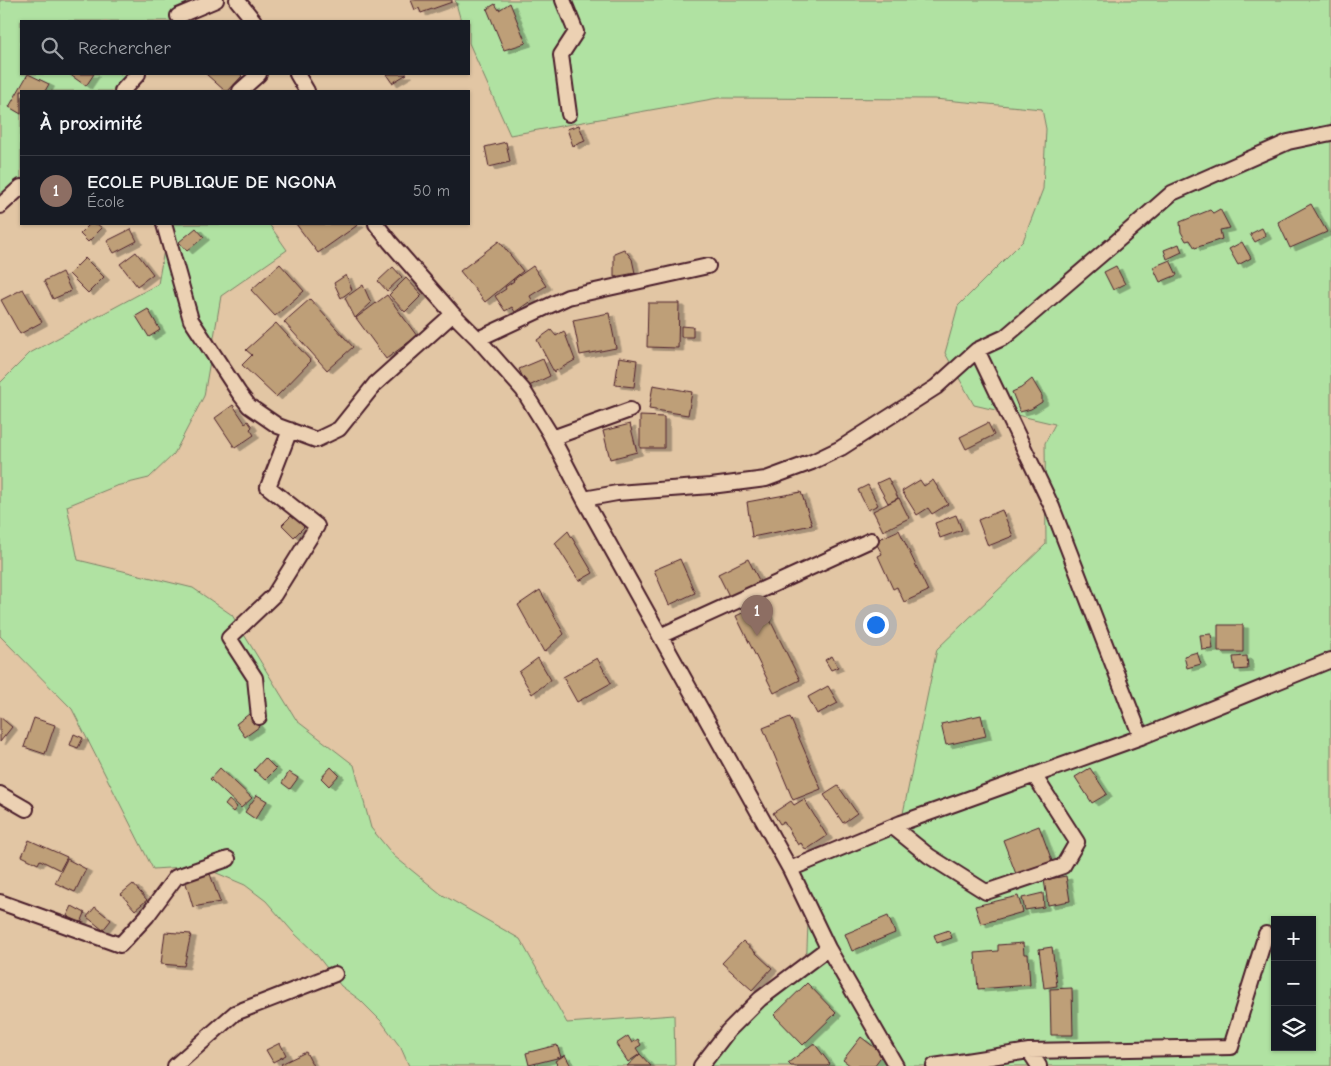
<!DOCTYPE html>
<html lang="fr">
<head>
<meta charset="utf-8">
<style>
	body { margin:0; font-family:"Comic Neue",sans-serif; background:#20242c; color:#f1f3f6 }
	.controls { position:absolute; right:15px; bottom:15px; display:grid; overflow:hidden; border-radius:0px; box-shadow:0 1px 4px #0004 }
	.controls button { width:45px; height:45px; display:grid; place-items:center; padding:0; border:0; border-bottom:1px solid #363941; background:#171b24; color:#f1f3f6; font:25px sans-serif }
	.you { position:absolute; left:875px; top:624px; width:18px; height:18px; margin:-12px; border:4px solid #fff; border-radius:50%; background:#1a73e8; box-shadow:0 0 0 8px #1a73e833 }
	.badge { display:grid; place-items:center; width:32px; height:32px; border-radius:50%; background:#7c3aed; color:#fff; font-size:16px; font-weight:700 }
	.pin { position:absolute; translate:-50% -41px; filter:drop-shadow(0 1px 2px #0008) }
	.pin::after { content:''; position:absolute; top:26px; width:18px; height:15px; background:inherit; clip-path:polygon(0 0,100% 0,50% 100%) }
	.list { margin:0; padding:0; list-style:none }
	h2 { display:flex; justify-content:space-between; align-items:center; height:65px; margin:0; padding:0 20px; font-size:21px }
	h2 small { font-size:16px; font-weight:400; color:#9ea1a6 }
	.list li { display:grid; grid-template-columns:32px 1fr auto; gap:15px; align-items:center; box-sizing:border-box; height:70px; padding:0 20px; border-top:1px solid #363941 }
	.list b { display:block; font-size:19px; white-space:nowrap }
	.list p { margin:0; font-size:16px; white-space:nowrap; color:#9ea1a6 }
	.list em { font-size:16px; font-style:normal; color:#9ea1a6 }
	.icon { flex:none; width:28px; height:28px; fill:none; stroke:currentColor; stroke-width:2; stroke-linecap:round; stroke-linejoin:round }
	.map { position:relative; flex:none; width:1331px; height:1066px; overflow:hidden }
	.search { position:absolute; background:#171b24; box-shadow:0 1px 4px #0004; left:20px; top:20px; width:450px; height:55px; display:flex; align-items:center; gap:12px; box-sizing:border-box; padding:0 18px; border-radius:0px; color:#9ea1a6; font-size:19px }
	.panel { position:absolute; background:#171b24; box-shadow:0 1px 4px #0004; left:20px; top:90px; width:450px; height:135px; border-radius:0px }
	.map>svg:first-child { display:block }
</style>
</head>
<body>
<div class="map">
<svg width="1331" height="1066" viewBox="0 0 1331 1066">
	<defs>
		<filter id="shadow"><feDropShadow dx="5.5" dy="3" stdDeviation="0" flood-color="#0004"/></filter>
	</defs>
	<rect width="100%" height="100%" fill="#e2c6a4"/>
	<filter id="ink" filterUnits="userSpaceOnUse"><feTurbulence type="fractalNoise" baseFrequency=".02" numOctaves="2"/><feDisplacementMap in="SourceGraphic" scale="10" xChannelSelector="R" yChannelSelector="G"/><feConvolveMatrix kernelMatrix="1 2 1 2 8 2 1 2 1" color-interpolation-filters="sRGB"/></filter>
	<g filter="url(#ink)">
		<path fill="#b0e2a2" stroke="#7d8066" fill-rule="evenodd" d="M0 0H188L179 21H21V74H140L121 91H21V182L5 197 0 193Z
			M455 0H1331V1066H701L728 1031 806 972 809 899 790 869 901 823 937 649 1046 544 1045 443 1055 424 974 405 945 353 958 306 1023 241 1043 189 1046 129 1042 109 934 99 718 98 510 135 469 43V21H461ZM1275 920H1312V1047H1275Z
			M166 224H269L287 250 221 296 204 396 174 454 149 478 116 486 67 506 78 560 193 588 232 615 297 721 354 765 371 828 394 856 441 894 520 939 567 1023 674 1015 675 1066H409L401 1048 381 1021 360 1000 341 986 316 954 293 932 266 901 245 885 200 866 153 869 72 709 0 636V383L30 353 158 284 165 244Z"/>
		<path fill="#be9f78" stroke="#4a1f2b" filter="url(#shadow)" d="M411 0H452V2L421 13 419 8 415 10Z
			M510 3 526 43 504 50 487 9 495 4 499 10Z
			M28 74 49 84 45 91H21V114L9 107Z
			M69 74H94L86 86Z
			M206 74H240L242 76 228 91H225Z
			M386 74H407L392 83Z
			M579 125 585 141 573 146 567 129Z
			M506 142 510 162 489 167 485 147Z
			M1311 204 1327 232 1290 248 1278 222Z
			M1220 209 1230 228 1220 230 1222 239 1195 248 1190 240 1186 241 1181 232 1180 222 1210 210 1213 213Z
			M90 224H97L102 228 88 242 80 234Z
			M296 224H359L318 253Z
			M196 228 204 237 187 251 179 242Z
			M1262 228 1266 236 1255 242 1250 234Z
			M131 229 137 241 114 253 107 241Z
			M499 241 523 271 485 302 460 271Z
			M1242 242 1251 258 1238 265 1229 249Z
			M1179 244 1182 252 1167 259 1164 250Z
			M624 249 632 259 635 273 614 277V253Z
			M136 252 153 274 137 286 120 264Z
			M85 258 104 277 88 293 69 274Z
			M1170 260 1177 275 1160 282 1153 267Z
			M280 264 304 291 275 316 251 290Z
			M533 266 546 286 530 296 532 300 515 312 512 307 505 311 495 296 506 289 505 287 514 281 513 280Z
			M1116 266 1125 284 1113 290 1104 272Z
			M393 267 402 277 387 291 378 281Z
			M62 272 71 291 53 299 44 281Z
			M346 275 352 290 341 298 334 283Z
			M406 278 422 295 405 312 389 295Z
			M363 285 371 303 355 318 345 298Z
			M23 289 42 322 20 334 1 300Z
			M387 295 417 336 386 359 356 318Z
			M310 299 353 347 327 370 284 322Z
			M648 303H679L678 348 647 347Z
			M148 309 160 330 149 337 136 316Z
			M609 313 616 348 580 355 573 320Z
			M276 323 311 361 276 397 242 365 252 355 246 350Z
			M681 326 693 327V337H681Z
			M551 330 556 336 564 331 575 360 554 372 537 340Z
			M619 357 637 360 634 387 615 385Z
			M543 359 550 376 527 387 519 369Z
			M1032 379 1042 396V402L1031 409 1020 412 1012 392 1021 388Z
			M653 385 692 392 688 415 649 409Z
			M233 405 245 423 248 421 252 427 250 429 254 435 235 448 215 418Z
			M640 416 664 417V448H640Z
			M988 423 994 435 966 449 960 437Z
			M630 424 637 452 610 459 603 431Z
			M888 478 898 498 888 503 877 483Z
			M920 480 924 486 933 480 948 504 932 514 928 508 917 515 902 491Z
			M868 485 878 505 868 510 858 490Z
			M801 492 812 525 752 537 747 502Z
			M899 498 909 518 883 531 873 511Z
			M1002 510 1013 536 988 546 978 520Z
			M292 515 304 527 294 537 282 525Z
			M956 515 962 530 940 538 935 523Z
			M899 530 928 591 904 602 897 587 893 589 878 556 882 554 875 541Z
			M568 531 593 573 579 581 555 543Z
			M680 559 695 593 669 605 654 570Z
			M748 559 760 582 730 598 718 574Z
			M540 590 564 634 544 652 518 605Z
			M762 604 800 680 774 693 736 616Z
			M1218 625H1243V652H1218Z
			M1211 634 1213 649 1202 650 1200 635Z
			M1197 652 1201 664 1187 668 1184 656Z
			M832 656 838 667 831 670 825 660Z
			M1247 656 1248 669 1235 670 1233 657Z
			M538 658 551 680 532 694 519 672Z
			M597 658 611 683 577 702 563 677Z
			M828 686 838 703 817 714 808 697Z
			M249 714 259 727 245 737 236 724Z
			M981 715 986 736 946 745 941 724Z
			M0 717 12 727 0 742Z
			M790 717 821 789 793 800 763 728Z
			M34 718 55 725 45 754 24 747Z
			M74 734 83 738 78 748 70 745Z
			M265 758 276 769 265 780 254 770Z
			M331 767 339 775 329 786 321 778Z
			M220 768 252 798 241 808 210 779Z
			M1090 768 1107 794 1092 803 1075 777Z
			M289 772 298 778 290 789 282 783Z
			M838 786 857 813 843 823 824 795Z
			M257 795 267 801 255 819 245 812Z
			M804 799 827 836 806 850 801 843 798 845 784 822 780 824 773 813 791 801 794 805Z
			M229 800 237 807 233 812 225 805Z
			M1039 826 1052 861 1016 874 1003 840Z
			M29 840 67 857 60 870 40 860 38 864 22 856Z
			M67 859 86 869 75 892 55 883Z
			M210 874 220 902 193 907 185 880Z
			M1066 876 1070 901 1048 905 1044 880Z
			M133 884 147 900 135 910 121 894Z
			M1043 893 1044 907 1025 910 1022 898Z
			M1018 896 1023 912 981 924 975 906Z
			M72 906 85 913 81 923 67 916Z
			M95 907 111 920 103 930 87 917Z
			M888 916 895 933 852 951 845 934Z
			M949 930 952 938 937 943 934 935Z
			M165 932 191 934 184 966 161 964Z
			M743 941 772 968 752 990 722 963Z
			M1023 943 1024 954H1028L1030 985 978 989 975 953 998 951V945Z
			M1052 947 1057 986 1044 988 1039 949Z
			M807 983 836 1013 803 1045 774 1015Z
			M1072 988 1073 1035H1051L1050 989Z
			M628 1036 632 1043 638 1039 641 1045 636 1048 640 1054 628 1062 616 1044Z
			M861 1037 883 1054 874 1066H851L843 1060Z
			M280 1043 286 1055 273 1062 266 1050Z
			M814 1043 830 1064 827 1066H791L788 1063Z
			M557 1045 561 1057 529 1065 526 1053Z
			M306 1052 313 1066H282L281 1064Z
			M640 1054 651 1066H627Z
			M565 1055 571 1066H558L555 1061Z"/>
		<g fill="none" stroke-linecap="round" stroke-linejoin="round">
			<defs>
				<path id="street" d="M237 0 254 21
					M563 0 576 32 561 55 569 114
					M178 16 216 0
					M297 74 307 91
					M122 91 138 74
					M240 91 259 74
					M0 206 21 187
					M164 224 191 320 239 393 249 406 278 426 316 440 339 429 375 384 453 314
					M376 224 390 242 453 314 478 339 523 390 549 432 584 499 790 869 901 823 1141 737 1331 660
					M478 339 568 297 708 266
					M977 350 1052 507 1141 737
					M552 438 630 410
					M584 499 617 493 711 486 766 479 812 462 841 448 936 387 977 350 1005 337 1116 242 1172 193 1288 142 1331 133
					M660 636 871 540
					M259 717 255 678 229 638 274 595 317 526 268 487 290 430
					M0 794 26 809
					M893 827 929 856 986 892 1063 866 1077 842 1034 775
					M790 869 828 948 896 1066
					M0 902 120 945 147 916 176 877 228 859
					M1029 1051 1039 1066
					M175 1066 235 1013 335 974
					M701 1066 728 1031 760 999 828 948
					M934 1066 1029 1051 1231 1047 1266 934"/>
			</defs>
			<use href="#street" stroke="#4a1f2b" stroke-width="18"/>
			<use href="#street" stroke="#ecd1b3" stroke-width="14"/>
		</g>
	</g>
</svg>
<div class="controls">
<button>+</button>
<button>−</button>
<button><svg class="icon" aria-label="layers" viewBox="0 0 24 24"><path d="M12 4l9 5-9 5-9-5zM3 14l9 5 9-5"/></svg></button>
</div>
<div class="you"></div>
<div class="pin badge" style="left:757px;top:636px;background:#8d6e63">1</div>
<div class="search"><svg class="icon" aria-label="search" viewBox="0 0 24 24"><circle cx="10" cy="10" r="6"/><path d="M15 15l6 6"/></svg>Rechercher</div>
<section class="panel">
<h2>À proximité<small></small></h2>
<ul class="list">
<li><span class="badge" style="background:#8d6e63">1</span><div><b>ECOLE PUBLIQUE DE NGONA</b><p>École</p></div><em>50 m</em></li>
</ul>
</section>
</div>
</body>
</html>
